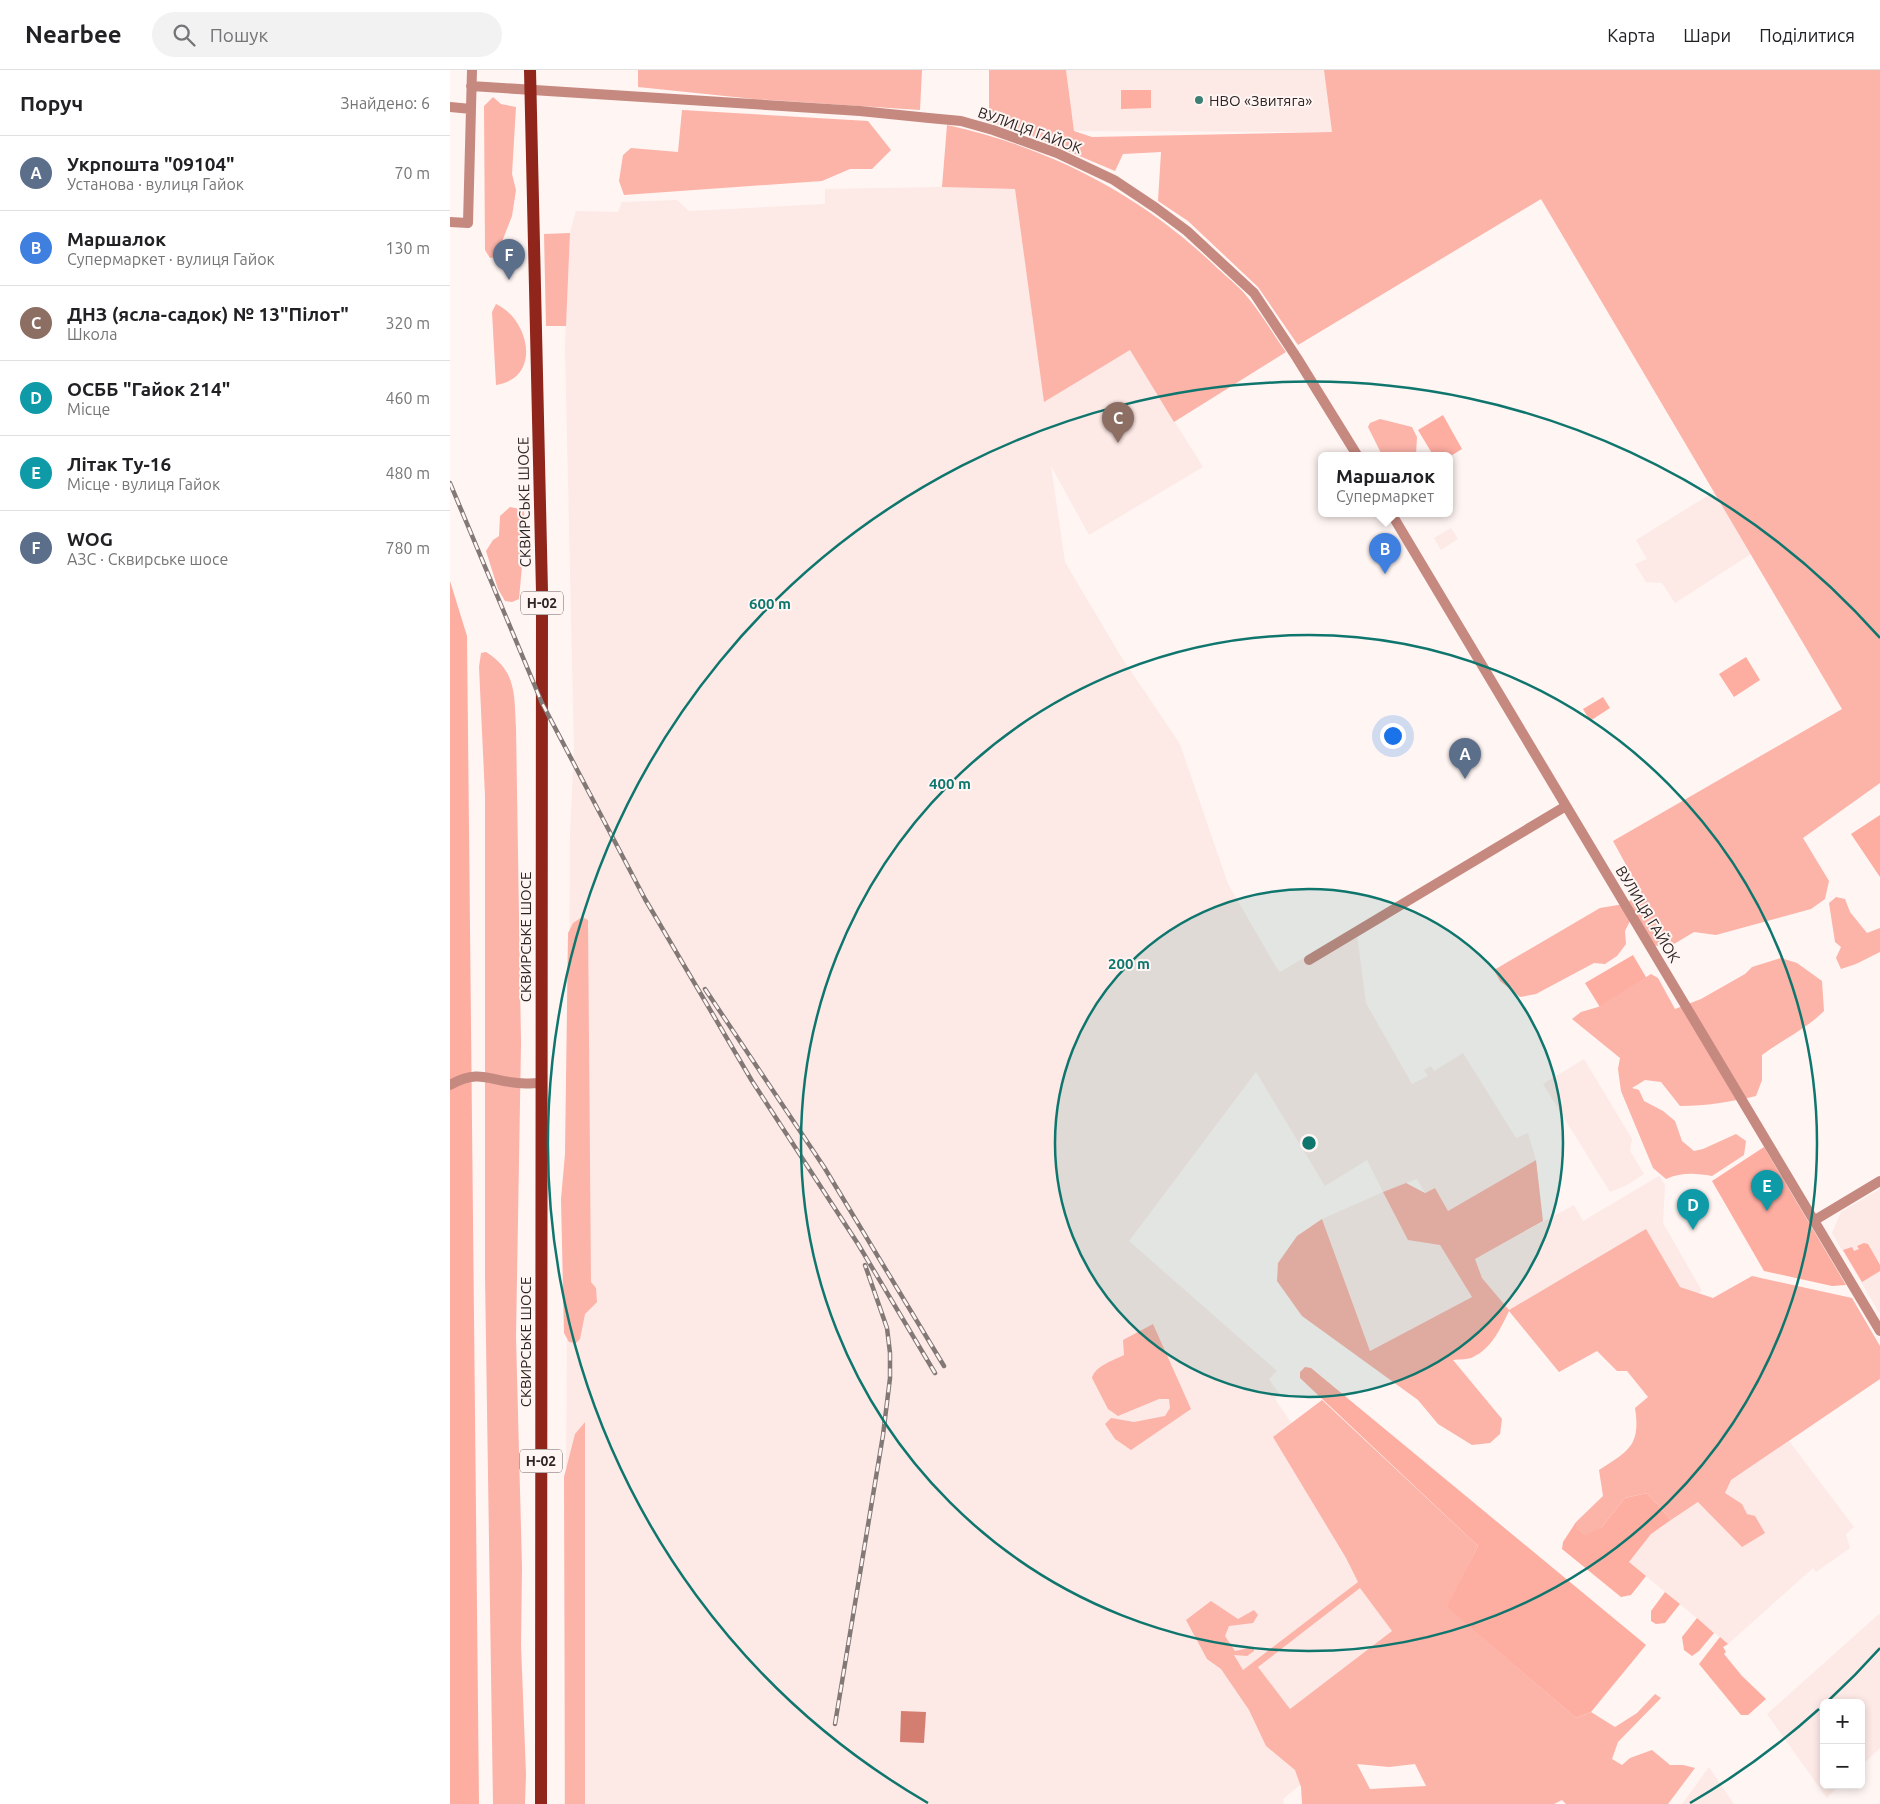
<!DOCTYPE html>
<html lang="uk">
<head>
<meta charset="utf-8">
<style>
	body { margin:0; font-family:Ubuntu,sans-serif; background:#f2f2f2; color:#202124 }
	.controls { position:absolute; right:15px; bottom:15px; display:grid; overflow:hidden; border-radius:8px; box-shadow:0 2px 8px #0003 }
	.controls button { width:45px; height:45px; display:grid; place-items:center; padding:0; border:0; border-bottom:1px solid #e0e0e0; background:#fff; color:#202124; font:25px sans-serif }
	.you { position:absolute; left:942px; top:665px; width:18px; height:18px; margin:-12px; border:4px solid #fff; border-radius:50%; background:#1a73e8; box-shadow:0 0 0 8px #1a73e833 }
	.badge { display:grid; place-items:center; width:32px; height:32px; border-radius:50%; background:#7c3aed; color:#fff; font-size:16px; font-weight:700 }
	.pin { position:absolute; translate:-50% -41px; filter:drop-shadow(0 1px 2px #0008) }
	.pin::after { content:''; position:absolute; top:26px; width:18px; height:15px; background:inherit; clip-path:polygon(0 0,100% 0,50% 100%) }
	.popup { position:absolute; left:868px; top:382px; width:135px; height:65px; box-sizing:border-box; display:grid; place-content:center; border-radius:8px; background:#fff; filter:drop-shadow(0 1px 4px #0005); font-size:16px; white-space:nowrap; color:#757577 }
	.popup b { font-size:19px; color:#202124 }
	.popup::after { content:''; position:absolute; left:50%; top:100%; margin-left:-10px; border:10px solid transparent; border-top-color:#fff }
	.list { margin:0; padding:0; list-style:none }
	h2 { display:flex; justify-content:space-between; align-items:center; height:65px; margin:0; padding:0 20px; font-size:21px }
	h2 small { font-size:16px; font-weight:400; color:#757577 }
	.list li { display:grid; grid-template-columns:32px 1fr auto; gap:15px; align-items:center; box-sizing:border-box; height:75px; padding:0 20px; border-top:1px solid #e0e0e0 }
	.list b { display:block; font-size:19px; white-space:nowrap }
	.list p { margin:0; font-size:16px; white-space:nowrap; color:#757577 }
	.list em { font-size:16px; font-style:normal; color:#757577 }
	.icon { flex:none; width:28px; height:28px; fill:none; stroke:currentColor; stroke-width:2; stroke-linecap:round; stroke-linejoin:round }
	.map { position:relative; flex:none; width:1430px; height:1734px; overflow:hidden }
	header { display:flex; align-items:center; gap:30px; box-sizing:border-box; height:70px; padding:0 25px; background:#fff; border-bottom:1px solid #e0e0e0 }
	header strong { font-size:24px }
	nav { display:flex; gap:28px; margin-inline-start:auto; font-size:18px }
	.search { width:350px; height:45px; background:#f2f2f2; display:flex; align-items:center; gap:12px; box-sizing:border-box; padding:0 18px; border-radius:28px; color:#757577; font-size:19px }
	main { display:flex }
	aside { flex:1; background:#fff }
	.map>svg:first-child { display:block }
</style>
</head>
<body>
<header>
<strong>Nearbee</strong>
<div class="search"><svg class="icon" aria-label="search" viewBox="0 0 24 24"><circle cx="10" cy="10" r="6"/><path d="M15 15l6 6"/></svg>Пошук</div>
<nav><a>Карта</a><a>Шари</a><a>Поділитися</a></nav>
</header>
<main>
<aside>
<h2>Поруч<small>Знайдено: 6</small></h2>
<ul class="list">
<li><span class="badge" style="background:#5c6f8a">A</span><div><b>Укрпошта &quot;09104&quot;</b><p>Установа · вулиця Гайок</p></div><em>70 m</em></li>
<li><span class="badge" style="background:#3f7fe0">B</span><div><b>Маршалок</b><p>Супермаркет · вулиця Гайок</p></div><em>130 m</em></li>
<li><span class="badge" style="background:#8d6e63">C</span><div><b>ДНЗ (ясла-садок) № 13&quot;Пілот&quot;</b><p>Школа</p></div><em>320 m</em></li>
<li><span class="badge" style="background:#0f9aa8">D</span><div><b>ОСББ &quot;Гайок 214&quot;</b><p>Місце</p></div><em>460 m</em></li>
<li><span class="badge" style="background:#0f9aa8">E</span><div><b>Літак Ту-16</b><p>Місце · вулиця Гайок</p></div><em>480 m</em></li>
<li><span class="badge" style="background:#5c6f8a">F</span><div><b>WOG</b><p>АЗС · Сквирське шосе</p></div><em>780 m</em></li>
</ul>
</aside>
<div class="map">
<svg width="1430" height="1734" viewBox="0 0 1430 1734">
	<rect width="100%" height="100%" fill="#fff5f3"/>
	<path fill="#fde9e6" d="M616 0H874L882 62 624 61Z
		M492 117 565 119 594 331 680 280 753 397 639 465 601 396 615 492 670 585 730 674 778 814 826 897 830 902 906 857 916 933 962 1014 978 1006 974 1000 981 996 984 1001 1013 983 1066 1068 1078 1063 1086 1090 998 1141 985 1118 975 1123 967 1109 934 1122 990 1175 1022 1227 920 1281 872 1149 933 1122 917 1090 875 1116 806 1002 679 1171 827 1301 819 1309 830 1325 825 1329 842 1354 823 1367 896 1488 911 1518 942 1561 840 1639 879 1691 833 1729 834 1734H114L120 766 124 679 115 276 120 163 126 141 168 142 172 132 227 130 239 141 375 134V119Z
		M1296 402 1304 482 1225 533 1212 513 1196 512 1185 494 1197 489 1186 470Z
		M1001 458 1008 469 991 480 984 468Z
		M1134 989 1182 1069 1180 1081 1194 1104 1177 1115 1160 1122 1093 1014Z
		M1209 1106 1215 1115 1213 1153 1252 1221 1109 1302 1032 1208 1022 1190 1124 1135 1133 1151Z
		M1430 1119V1244L1382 1163 1391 1142Z
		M1339 1371 1404 1457 1396 1464 1400 1478 1366 1502 1363 1498 1278 1574 1179 1492 1201 1464Z
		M1430 1543V1678L1411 1696V1633H1374V1715H1390L1377 1728 1317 1644Z
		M1259 1697 1284 1734H1232Z"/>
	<path fill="#feada1" d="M671 20H701V38L671 39Z
		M993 345 1012 379 999 387 983 385 968 360Z
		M0 511 17 566 29 1734H0Z
		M1296 587 1310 610 1284 627 1269 604Z
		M1153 627 1160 638 1140 651 1133 639Z
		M1430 745V807L1401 764Z
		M1183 885 1200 914 1153 942 1135 913Z
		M1314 1077 1396 1215 1382 1216 1314 1201 1262 1111Z
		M1414 1173 1418 1174 1430 1195V1201L1412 1212 1393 1180 1402 1177 1404 1181 1409 1179 1407 1176Z
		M855 1297 861 1298 1196 1575 1141 1642 1126 1648 996 1537 1028 1476 850 1308V1302Z
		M1197 1423 1221 1450 1201 1464 1179 1492 1196 1506 1181 1525 1171 1527 1112 1479 1113 1472 1126 1452V1459L1151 1458 1175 1428Z
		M1215 1522 1230 1534 1215 1553 1206 1554 1201 1551V1541Z
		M1247 1548 1264 1563 1249 1581 1242 1586 1234 1580 1232 1567Z
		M1270 1567 1278 1574 1273 1577 1276 1582 1274 1584 1292 1606 1316 1629 1298 1645H1291L1249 1594Z"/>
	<path fill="#fcb3a8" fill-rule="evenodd" d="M188 0H472L470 40 304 29 188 17Z
		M539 0H616L624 61 642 67 882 62 874 0H1430V713L1353 768 1379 811 1375 829 1361 839 1266 865 1244 862 1219 877 1200 875 1182 847 1175 861 1176 874 1167 886 1155 894 1144 893 1086 924 1070 927 1050 911 1044 900 1150 838 1174 834 1192 824 1163 771 1392 639 1091 129 848 275 808 217 738 151 708 131 711 82 673 84 665 101 570 61 539 52Z
		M43 27 51 34 66 37 62 104 66 120 62 146 46 187 40 188 35 180 34 36Z
		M232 40 418 51 441 80 422 99H400L372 111 174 125 169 111 173 85 181 78 228 82Z
		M497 55C598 77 688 123 763 194 773 204 785 213 794 223 810 241 822 263 836 282L724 352 680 280 594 332 565 119 492 117Z
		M120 163 116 256H96L94 164Z
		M46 234C80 250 92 308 46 315L42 242Z
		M930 349 962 357 967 367 966 385H932L918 357 920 353Z
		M60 437 74 440 75 463 69 529 62 532 55 531 48 519 36 481 43 470 49 466 50 446Z
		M36 582C67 601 64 625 66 658L71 974 66 1267 72 1497 71 1575 76 1704 75 1734H43L35 1206V726L29 597 31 583Z
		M1386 827 1395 829 1400 842 1417 863 1430 858V882L1406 894 1391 899 1386 888 1391 877 1385 872 1379 833Z
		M132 847 138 850 141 1212 146 1218 147 1232 135 1244 130 1269 126 1273 119 1272 114 1263 111 1129 115 1084 118 863 123 853Z
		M1331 888 1347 893 1372 911 1374 941C1356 959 1332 970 1312 985V1010L1306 1026C1280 1032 1256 1036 1230 1036L1211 1012 1195 1010 1182 1018 1189 1020 1194 1031 1213 1041 1225 1051 1232 1071 1244 1081 1253 1079 1286 1064 1296 1071 1294 1085 1262 1106C1246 1103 1231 1102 1216 1109L1203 1098 1171 1021 1168 999 1170 988 1122 949 1131 942 1148 937 1201 904 1208 908 1225 939 1251 929 1295 904 1302 897Z
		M1086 1090 1093 1151 1025 1189 1032 1208 1059 1240 1196 1159 1230 1217 1263 1228 1302 1206 1402 1228 1430 1276V1309L1281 1410 1275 1423 1292 1434 1297 1444 1305 1446 1315 1463 1292 1477 1248 1432 1221 1450 1197 1423 1175 1428 1151 1458 1135 1466 1126 1459V1452L1153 1426 1149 1400C1178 1381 1191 1376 1185 1338L1198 1327 1177 1301H1167L1147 1281 1109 1302 1059 1241C1051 1258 1041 1279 1023 1287 1018 1290 1009 1289 1003 1290L1052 1349 1050 1364 1040 1373 1022 1375 988 1354 968 1330 852 1246 827 1211 828 1193 847 1166 872 1149 920 1281 1022 1227 990 1175 958 1170 933 1122 956 1113 975 1123 985 1118 998 1141Z
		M703 1254 741 1339 681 1380 665 1369 655 1354 661 1348 684 1352 715 1346 720 1338 719 1329H709L668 1346 658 1339 642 1308C645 1296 664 1290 674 1285L673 1270Z
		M872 1330 1028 1476 997 1537 1126 1648 1141 1642 1165 1657 1187 1643 1205 1624 1211 1628 1168 1672 1162 1689 1172 1695 1180 1688 1202 1680 1220 1695H1233L1245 1698 1218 1734H1116L1112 1730 1104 1734H852L851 1717 845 1700 816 1676 799 1640 771 1599 757 1589 736 1550 761 1531 788 1549 804 1540 808 1545 803 1553 779 1556 775 1566 785 1581 804 1577V1581L797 1586 784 1585 793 1600 908 1512 896 1488 823 1367ZM910 1518 942 1561 840 1639 808 1597ZM907 1694 939 1697 965 1694 976 1716 920 1719Z
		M135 1352V1734H115L114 1407 125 1364Z"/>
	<path fill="#d47e72" d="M451 1641 476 1642 474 1673 450 1672Z"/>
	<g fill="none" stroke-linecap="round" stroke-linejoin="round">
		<path stroke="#c68980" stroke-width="10" d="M21 16 410 41 479 48 511 51 543 60 607 83 664 110 706 138 737 161 804 223 847 288 907 385
			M0 37 21 39
			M0 152 18 153 22 0
			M941 443 1430 1261
			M859 890 1116 736
			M0 1015C29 998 40 1011 68 1013 75 1014 84 1013 91 1013
			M1365 1150 1430 1111"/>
		<path stroke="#8f251b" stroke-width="12" d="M80 0 92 522 91 1734"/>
		<defs>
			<path id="rail" d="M0 413 92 633 195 829 302 1011 408 1174 485 1303
				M255 919 374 1097 494 1296
				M385 1654 433 1365 440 1308V1283L437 1258 415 1195"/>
		</defs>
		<use href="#rail" stroke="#827977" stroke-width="4.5"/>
		<use href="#rail" stroke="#fff5f3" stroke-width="2.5" stroke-dasharray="8" stroke-linecap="butt"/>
	</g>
	<circle cx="859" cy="1073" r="254" fill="#0f766e" fill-opacity=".12"/>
	<g fill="none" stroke="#0f766e" stroke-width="2.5">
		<circle cx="859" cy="1073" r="254"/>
		<circle cx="859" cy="1073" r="508"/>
		<path d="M1430 1578A762 762 0 0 1 1379 1630M1369 1639A762 762 0 0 1 1240 1733M478 1733A762 762 0 1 1 1430 568"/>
	</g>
	<circle fill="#3d8073" stroke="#fff5f3" stroke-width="2" cx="749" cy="30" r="5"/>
	<g text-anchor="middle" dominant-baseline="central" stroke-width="4" stroke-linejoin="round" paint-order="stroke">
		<g fill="#fff5f3" stroke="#6d6362" stroke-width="1">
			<rect x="71" y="521.5" width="42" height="23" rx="4"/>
			<rect x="70" y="1379.5" width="42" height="23" rx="4"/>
		</g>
		<g font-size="14" font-weight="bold" fill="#2e2524">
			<text x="92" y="533">Н-02</text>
			<text x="91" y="1391">Н-02</text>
		</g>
		<g font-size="15" fill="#2e2524" stroke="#fff5f3" text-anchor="start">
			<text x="759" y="30">НВО «Звитяга»</text>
		</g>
		<g font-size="15" fill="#2e2524" stroke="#fff5f3">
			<text transform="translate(580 60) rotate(20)">ВУЛИЦЯ ГАЙОК</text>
			<text transform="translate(74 432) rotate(-91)">СКВИРСЬКЕ ШОСЕ</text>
			<text transform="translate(1198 844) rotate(59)">ВУЛИЦЯ ГАЙОК</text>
			<text transform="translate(75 867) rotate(-90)">СКВИРСЬКЕ ШОСЕ</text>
			<text transform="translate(75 1272) rotate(-90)">СКВИРСЬКЕ ШОСЕ</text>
		</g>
	</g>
	<circle cx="859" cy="1073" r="8" fill="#0f766e" stroke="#fff5f3" stroke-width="2.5"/>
	<g font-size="15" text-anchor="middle" font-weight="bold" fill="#0f766e" stroke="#fff5f3" stroke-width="4" stroke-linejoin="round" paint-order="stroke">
		<text x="320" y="539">600 m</text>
		<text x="500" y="719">400 m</text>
		<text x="679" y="899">200 m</text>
	</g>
</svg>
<div class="controls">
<button>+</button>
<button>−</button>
</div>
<div class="you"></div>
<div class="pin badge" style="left:1015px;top:709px;background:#5c6f8a">A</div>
<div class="pin badge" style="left:935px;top:504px;background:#3f7fe0">B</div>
<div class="popup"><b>Маршалок</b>Супермаркет</div>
<div class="pin badge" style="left:668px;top:373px;background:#8d6e63">C</div>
<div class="pin badge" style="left:1243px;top:1160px;background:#0f9aa8">D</div>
<div class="pin badge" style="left:1317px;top:1141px;background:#0f9aa8">E</div>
<div class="pin badge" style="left:59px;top:210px;background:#5c6f8a">F</div>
</div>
</main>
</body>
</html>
